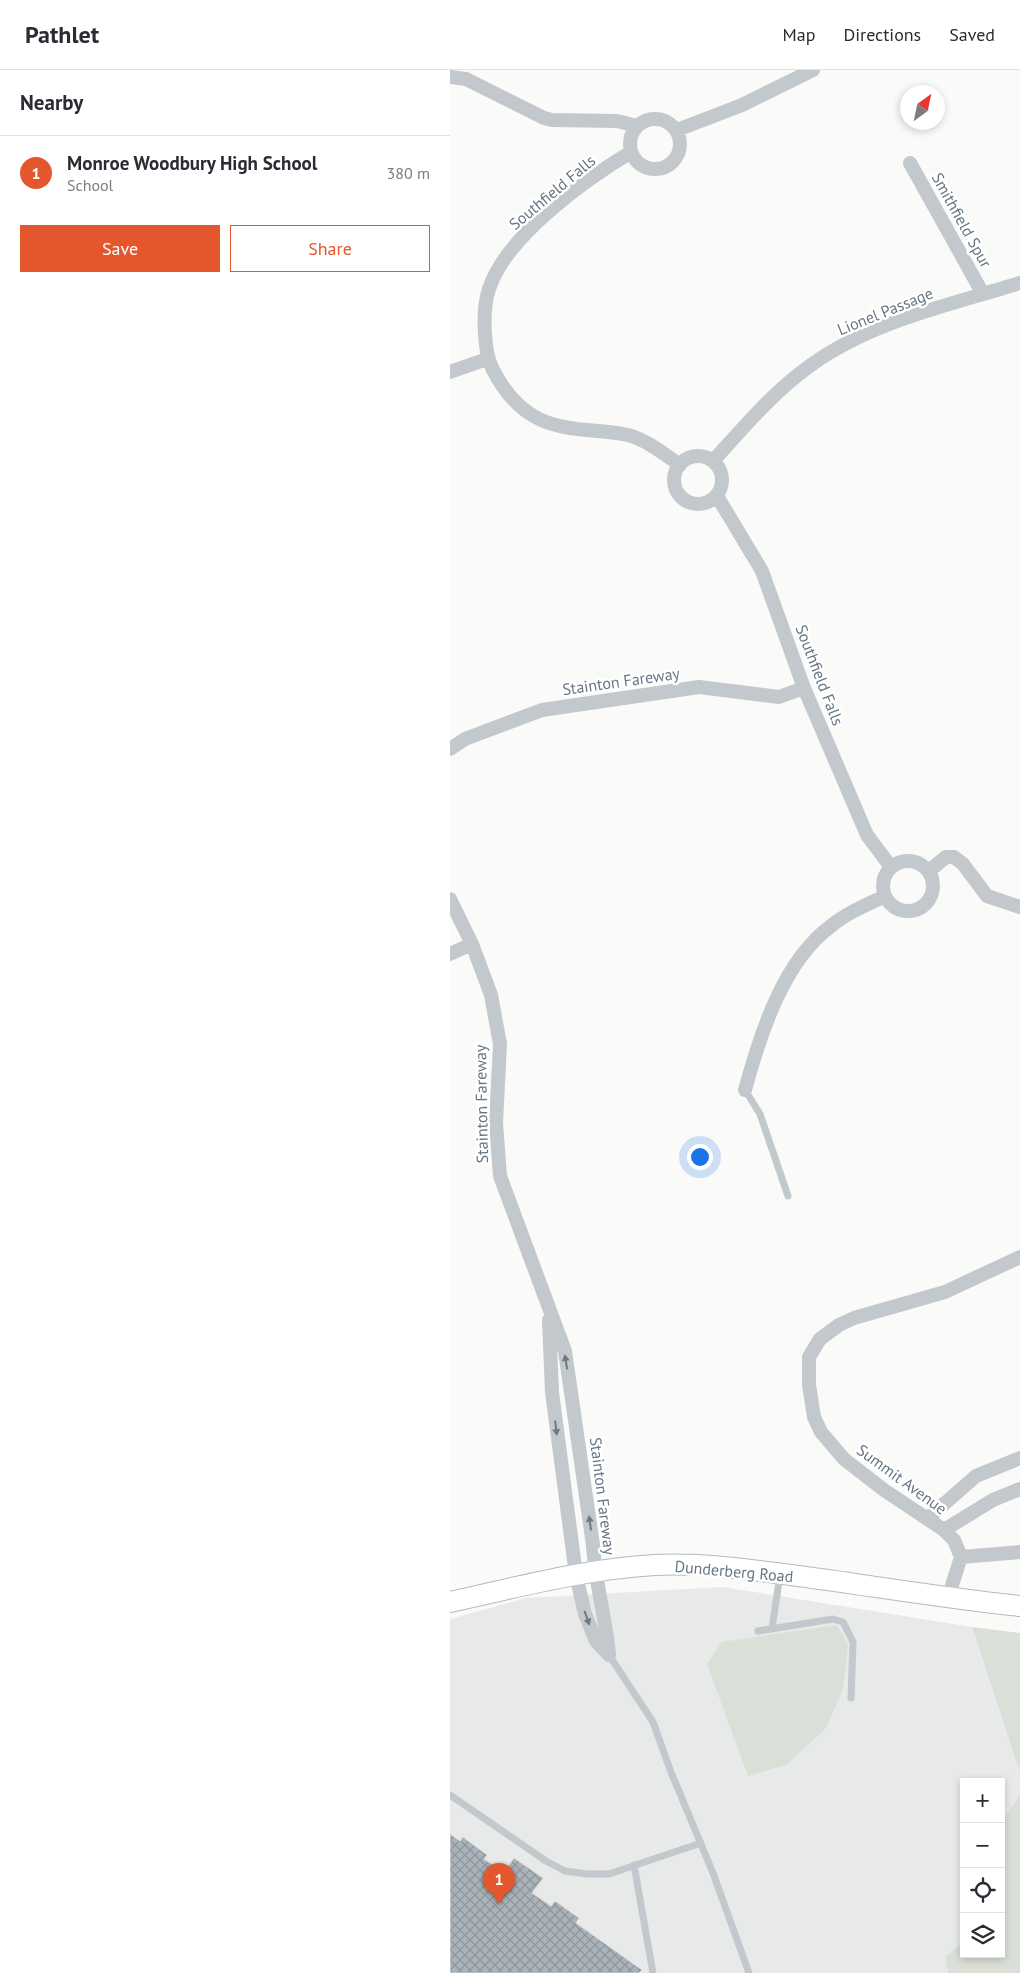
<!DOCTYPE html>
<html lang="en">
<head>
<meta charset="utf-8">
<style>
	body { margin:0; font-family:"PT Sans",sans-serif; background:#f2f2f3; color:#2b2b33 }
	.controls { position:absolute; right:15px; bottom:15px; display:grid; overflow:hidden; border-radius:0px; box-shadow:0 2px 8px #0003 }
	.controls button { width:45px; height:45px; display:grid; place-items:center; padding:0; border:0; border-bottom:1px solid #e1e1e2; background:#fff; color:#2b2b33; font:25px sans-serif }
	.compass { position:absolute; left:450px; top:15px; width:45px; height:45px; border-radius:50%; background:#fff; box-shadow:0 2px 8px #0003; rotate:33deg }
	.you { position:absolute; left:249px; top:1086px; width:18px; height:18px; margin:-12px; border:4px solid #fff; border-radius:50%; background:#1a73e8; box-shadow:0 0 0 8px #1a73e833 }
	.badge { display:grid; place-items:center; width:32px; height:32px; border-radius:50%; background:#e4572e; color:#fff; font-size:16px; font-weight:700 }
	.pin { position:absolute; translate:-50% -41px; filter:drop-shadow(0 1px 2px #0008) }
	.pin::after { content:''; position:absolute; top:26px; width:18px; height:15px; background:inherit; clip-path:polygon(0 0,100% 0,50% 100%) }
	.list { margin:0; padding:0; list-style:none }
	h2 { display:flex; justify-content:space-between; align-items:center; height:65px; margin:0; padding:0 20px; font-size:21px }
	h2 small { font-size:16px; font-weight:400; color:#7c7c81 }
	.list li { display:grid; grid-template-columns:32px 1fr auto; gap:15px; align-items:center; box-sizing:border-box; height:75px; padding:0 20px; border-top:1px solid #e1e1e2 }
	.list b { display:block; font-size:19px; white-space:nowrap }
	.list p { margin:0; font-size:16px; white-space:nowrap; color:#7c7c81 }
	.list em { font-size:16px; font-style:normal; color:#7c7c81 }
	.actions { display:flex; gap:10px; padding:15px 20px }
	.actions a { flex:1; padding:11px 0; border:1px solid #e4572e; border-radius:0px; text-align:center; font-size:18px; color:#e4572e }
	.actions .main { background:#e4572e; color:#fff }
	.icon { flex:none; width:28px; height:28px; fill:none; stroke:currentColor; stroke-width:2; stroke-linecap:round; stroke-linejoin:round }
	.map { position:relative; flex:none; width:570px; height:1903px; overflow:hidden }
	header { display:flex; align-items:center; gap:30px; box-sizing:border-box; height:70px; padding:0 25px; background:#fff; border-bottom:1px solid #e1e1e2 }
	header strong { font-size:24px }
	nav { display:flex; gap:28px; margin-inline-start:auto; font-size:18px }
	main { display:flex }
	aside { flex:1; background:#fff }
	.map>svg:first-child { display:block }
</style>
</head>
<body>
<header>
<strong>Pathlet</strong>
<nav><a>Map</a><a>Directions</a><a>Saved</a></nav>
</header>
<main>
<aside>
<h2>Nearby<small></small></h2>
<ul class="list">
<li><span class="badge">1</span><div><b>Monroe Woodbury High School</b><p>School</p></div><em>380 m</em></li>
</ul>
<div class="actions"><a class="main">Save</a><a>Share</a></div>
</aside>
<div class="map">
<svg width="570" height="1903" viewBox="0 0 570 1903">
	<defs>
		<pattern id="building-cross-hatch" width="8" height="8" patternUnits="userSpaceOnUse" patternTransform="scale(1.25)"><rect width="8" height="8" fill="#aab3b9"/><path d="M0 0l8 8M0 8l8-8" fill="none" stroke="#8e969c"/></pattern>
	</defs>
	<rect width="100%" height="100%" fill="#fafaf8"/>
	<path fill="#e8e9e9" d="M273 1517 522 1557 570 1703V1724L551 1753V1712H514V1872L495 1887 498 1903H0V1549L76 1528Z"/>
	<path fill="#dadfd7" d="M387 1555 398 1574 393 1619 376 1658 336 1695 298 1706 257 1594 272 1572Z
		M522 1557 570 1563V1703Z
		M570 1724V1903H498L495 1887 514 1872V1884H551V1753Z"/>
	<path fill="url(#building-cross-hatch)" stroke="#dcdcda" d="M0 1764 10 1771 13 1767 37 1785 34 1789 54 1802 64 1788 93 1808 82 1823 101 1836 105 1831 129 1848 126 1853 192 1900 189 1903H0Z"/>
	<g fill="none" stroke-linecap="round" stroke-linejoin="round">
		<defs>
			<path id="secondary" d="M0 1532C68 1517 135 1499 205 1495 250 1493 296 1499 341 1505 417 1515 493 1528 570 1536"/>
		</defs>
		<use href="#secondary" stroke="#b3babf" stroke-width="22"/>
		<path stroke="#c3c8cc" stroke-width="7" d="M295 1020 310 1044 338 1126
			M322 1558 330 1505
			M308 1561 383 1549 393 1552 403 1572 401 1628
			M159 1585 203 1652 221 1702 263 1803 299 1903
			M0 1725 96 1791 115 1801 137 1804H159L251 1773
			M184 1795 203 1903"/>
		<path stroke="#c3c8cc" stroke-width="14" d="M0 7 16 9 94 48 102 50 167 51 187 56
			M180 74a25 25 0 1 1 50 0a25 25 0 1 1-50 0Z
			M227 60 292 35 363 0
			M181 82C135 110 56 166 39 219 34 234 34 249 35 264 36 277 37 288 43 300 53 319 68 339 89 349 116 362 149 359 178 365 197 370 214 384 230 395
			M460 93 533 224
			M0 302 37 289
			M224 410a24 24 0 1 1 48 0a24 24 0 1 1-48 0Z
			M263 391C294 357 324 321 361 295 422 251 500 235 570 213
			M267 426 312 501 354 618 417 765 441 797
			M0 679 15 669 92 640 249 617 329 627 354 618
			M433 816a25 25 0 1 1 50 0a25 25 0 1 1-50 0Z
			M479 801 496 787H504L513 794 537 826 570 837
			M0 829 22 874 41 925 50 974 46 1053 50 1106 115 1281 143 1475C145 1513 156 1548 159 1585
			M0 884 22 874
			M295 1020C310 965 333 891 381 856 397 843 416 835 435 826
			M99 1250 102 1322 126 1505 135 1544 146 1571 159 1585
			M477 1449 526 1406 570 1388
			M494 1460 543 1430 570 1419
			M511 1487 570 1482
			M498 1528 511 1487 504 1470 494 1460 434 1420 394 1389 371 1362 364 1347 359 1315V1287L370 1269 389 1255 404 1248 495 1222 570 1187"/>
		<use href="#secondary" stroke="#fff" stroke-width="20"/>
	</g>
	<defs><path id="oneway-solid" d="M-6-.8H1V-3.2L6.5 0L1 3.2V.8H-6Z" transform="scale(1.25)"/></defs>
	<g fill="#6a7a87">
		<use href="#oneway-solid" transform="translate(116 1292) rotate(-99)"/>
		<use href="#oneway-solid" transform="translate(106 1358) rotate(83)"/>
		<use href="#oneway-solid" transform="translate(140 1453) rotate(-98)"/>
		<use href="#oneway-solid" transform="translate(137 1548) rotate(70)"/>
	</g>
	<g text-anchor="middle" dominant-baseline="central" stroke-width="5" stroke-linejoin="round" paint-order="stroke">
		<g font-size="16" fill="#657683" stroke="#fff">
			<text transform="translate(102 122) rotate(-40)">Southfield Falls</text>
			<text transform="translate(512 150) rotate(61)">Smithfield Spur</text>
			<text transform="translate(435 241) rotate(-22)">Lionel Passage</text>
			<text transform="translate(370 605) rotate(69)">Southfield Falls</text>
			<text transform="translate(171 611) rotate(-8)">Stainton Fareway</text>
			<text transform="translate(31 1034) rotate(-91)">Stainton Fareway</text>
			<text transform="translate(452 1409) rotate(36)">Summit Avenue</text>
			<text transform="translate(153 1426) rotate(83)">Stainton Fareway</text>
			<text transform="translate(284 1501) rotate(5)">Dunderberg Road</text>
		</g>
	</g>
</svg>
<div class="controls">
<button>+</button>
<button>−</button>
<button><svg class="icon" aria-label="locate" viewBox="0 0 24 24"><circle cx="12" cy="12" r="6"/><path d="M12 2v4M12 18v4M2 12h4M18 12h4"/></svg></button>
<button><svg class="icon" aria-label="layers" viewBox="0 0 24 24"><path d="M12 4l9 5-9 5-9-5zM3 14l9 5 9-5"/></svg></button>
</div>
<svg class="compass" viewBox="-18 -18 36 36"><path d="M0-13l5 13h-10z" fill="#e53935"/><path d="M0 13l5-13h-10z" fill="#7c7c81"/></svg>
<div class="you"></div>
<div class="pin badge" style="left:49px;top:1834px">1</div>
</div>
</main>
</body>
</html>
